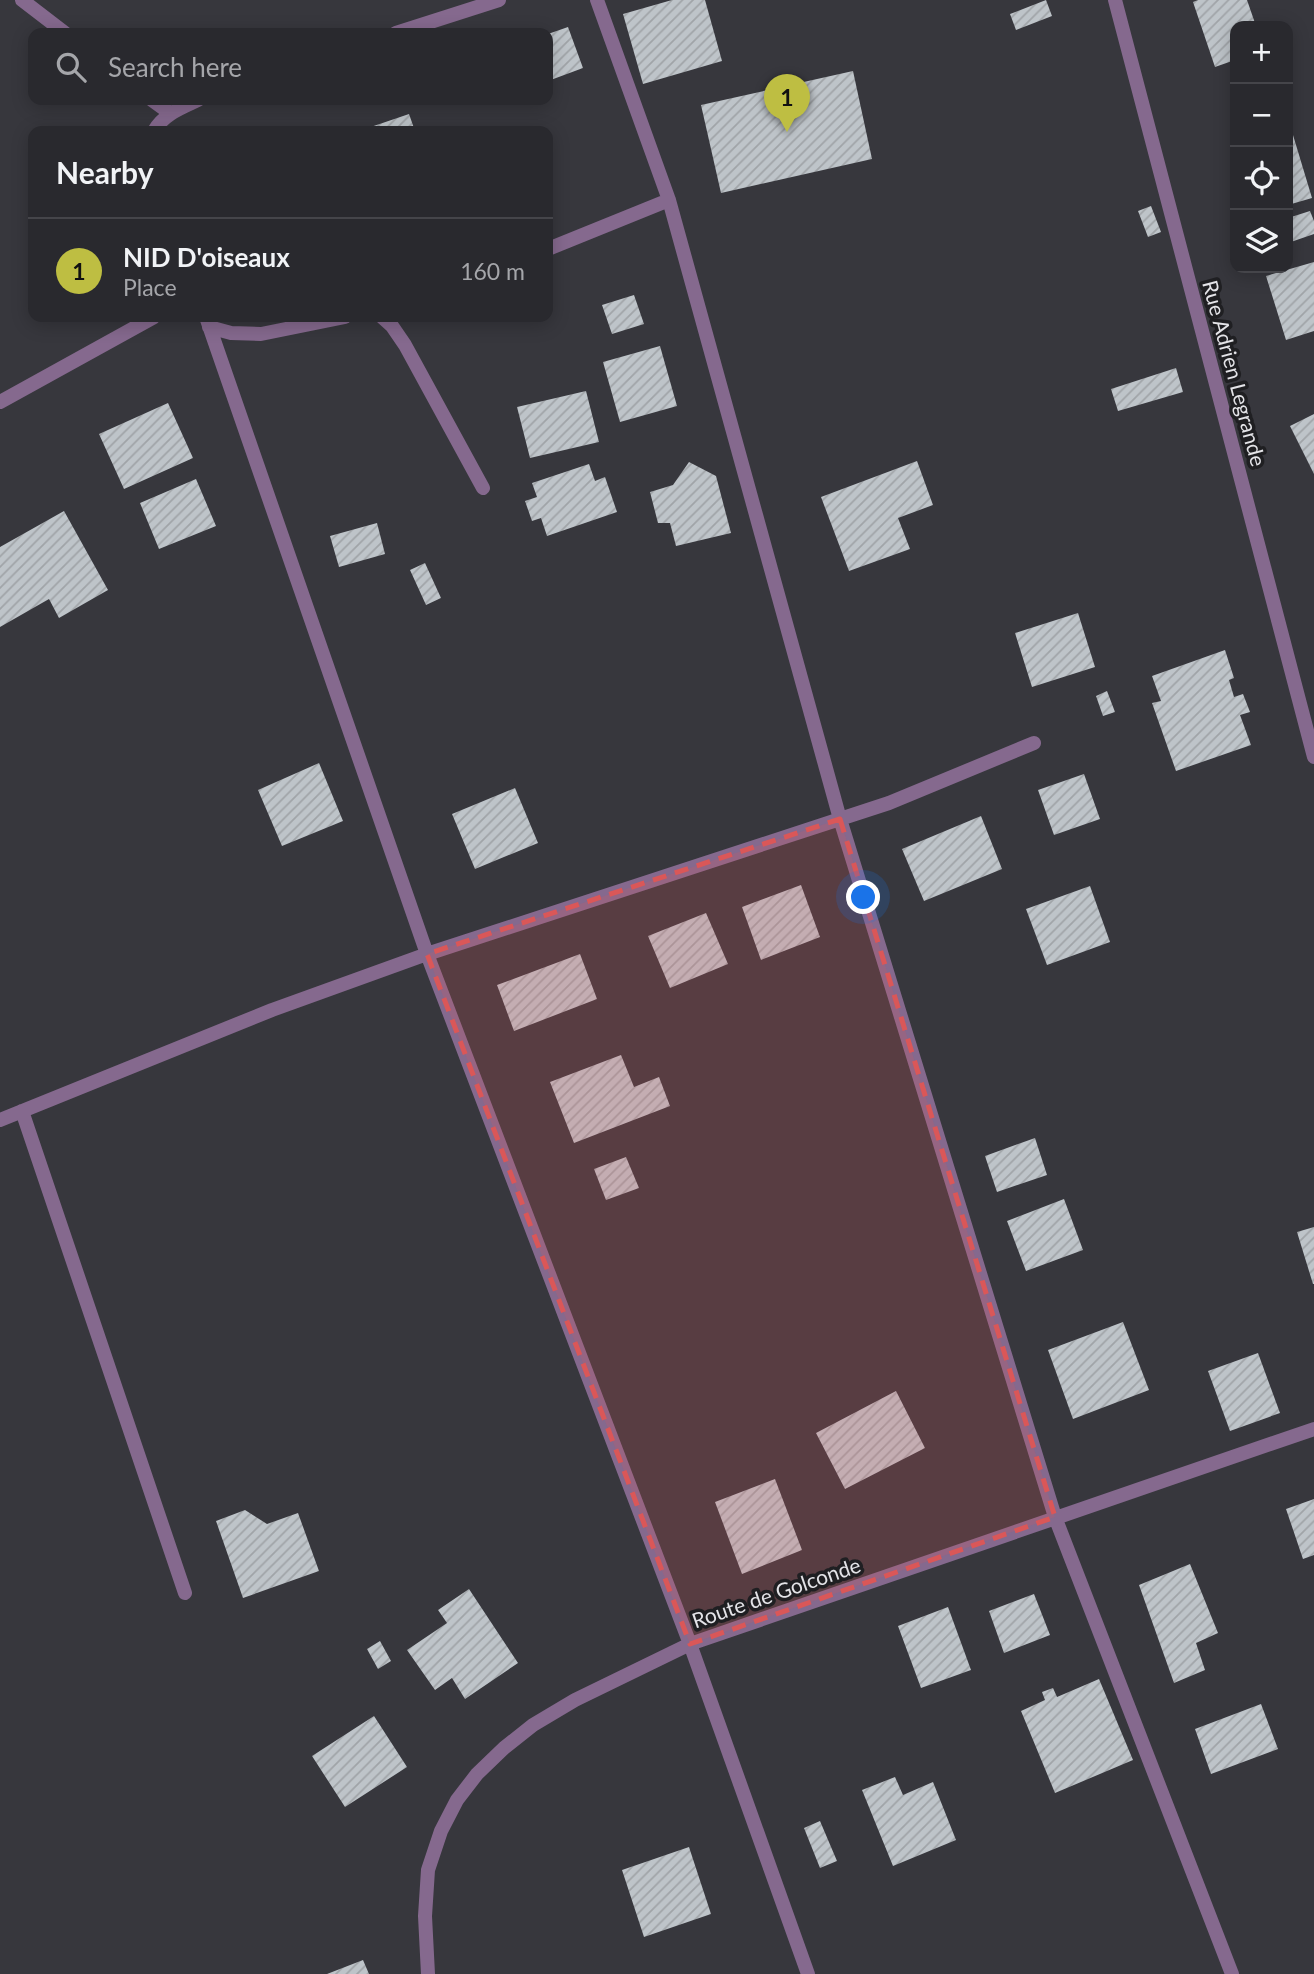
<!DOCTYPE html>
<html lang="en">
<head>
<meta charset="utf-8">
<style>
	body { margin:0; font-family:Lato,sans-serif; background:#313136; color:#f1f3f6 }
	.controls { position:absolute; right:21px; top:21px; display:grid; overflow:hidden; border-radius:14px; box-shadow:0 4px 18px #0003 }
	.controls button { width:63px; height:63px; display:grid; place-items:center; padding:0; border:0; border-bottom:2px solid #45454a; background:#29292e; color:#f1f3f6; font:35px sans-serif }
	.you { position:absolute; left:864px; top:898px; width:24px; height:24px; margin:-18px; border:5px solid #fff; border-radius:50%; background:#1a73e8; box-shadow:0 0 0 10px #1a73e833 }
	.badge { display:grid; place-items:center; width:46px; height:46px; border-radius:50%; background:#bebe42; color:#111; font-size:23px; font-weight:700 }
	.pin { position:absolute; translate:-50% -58px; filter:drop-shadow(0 2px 4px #0008) }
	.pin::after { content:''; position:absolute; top:37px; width:24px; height:21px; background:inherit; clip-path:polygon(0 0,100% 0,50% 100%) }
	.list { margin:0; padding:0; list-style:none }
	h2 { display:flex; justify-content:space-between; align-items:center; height:91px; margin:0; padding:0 28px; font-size:30px }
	h2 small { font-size:23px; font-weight:400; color:#a5a6aa }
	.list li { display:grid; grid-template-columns:46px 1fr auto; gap:21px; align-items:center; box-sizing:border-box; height:105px; padding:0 28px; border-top:2px solid #45454a }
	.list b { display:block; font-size:26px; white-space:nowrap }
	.list p { margin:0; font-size:23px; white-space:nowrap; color:#a5a6aa }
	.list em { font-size:23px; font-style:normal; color:#a5a6aa }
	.icon { flex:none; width:38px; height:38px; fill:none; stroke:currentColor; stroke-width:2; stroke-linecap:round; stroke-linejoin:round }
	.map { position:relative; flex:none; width:1314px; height:1974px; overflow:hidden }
	.search { position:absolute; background:#29292e; box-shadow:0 4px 18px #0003; left:28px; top:28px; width:525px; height:77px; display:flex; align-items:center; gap:18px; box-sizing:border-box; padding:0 24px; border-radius:14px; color:#a5a6aa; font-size:26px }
	.panel { position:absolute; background:#29292e; box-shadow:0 4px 18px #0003; left:28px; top:126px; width:525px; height:196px; border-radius:14px }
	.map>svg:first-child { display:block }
</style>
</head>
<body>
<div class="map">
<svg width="1314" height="1974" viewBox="0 0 1314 1974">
	<defs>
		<pattern id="building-hatch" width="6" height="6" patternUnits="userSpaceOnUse" patternTransform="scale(1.75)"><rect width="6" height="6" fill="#bec4c9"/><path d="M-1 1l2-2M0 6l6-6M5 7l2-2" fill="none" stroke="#a0a4a8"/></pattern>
	</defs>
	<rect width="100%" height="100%" fill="#37373d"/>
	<path fill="url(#building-hatch)" d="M672 0H705L722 61 643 84 623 14Z
		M1046 0 1052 16 1016 30 1010 14Z
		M1198 0H1247L1256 26H1235V60L1215 67 1193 2Z
		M568 27 583 68 548 81V34Z
		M853 71 872 159 721 193 701 105Z
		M409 114 415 131H359Z
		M1293 135 1312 198 1288 205V136Z
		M1151 206 1161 232 1148 237 1138 211Z
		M1310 211 1314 221V234L1288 243V218Z
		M1314 262V331L1286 340 1266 276Z
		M634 295 644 324 612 334 602 305Z
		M660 346 677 406 620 422 603 362Z
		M1176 368 1183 392 1118 411 1111 389Z
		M586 391 599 442 530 458 517 407Z
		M168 403 193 458 124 489 99 434Z
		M1314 414V474L1290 426Z
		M917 461 933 505 898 518 910 549 849 571 821 497Z
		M689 462 716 476 731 533 676 546 670 523H658L650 492 673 485Z
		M589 464 595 481 605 477 617 512 547 536 541 518 532 521 525 501 537 497 532 483Z
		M196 479 216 526 159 549 140 503Z
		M64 511 108 590 59 618 49 599 0 627V547Z
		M377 523 385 554 339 567 330 536Z
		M425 563 441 598 426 605 410 570Z
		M1078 613 1095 667 1032 687 1015 633Z
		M1225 650 1234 678 1229 680 1234 697 1243 694 1250 712 1240 715 1251 745 1176 771 1152 703 1161 701 1152 676Z
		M1107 691 1115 712 1103 716 1096 696Z
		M319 763 343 821 282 846 258 790Z
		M1084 774 1100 819 1054 835 1038 790Z
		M515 788 538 843 475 869 452 814Z
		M981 816 1002 869 924 901 902 849Z
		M801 885 820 937 761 960 742 907Z
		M1090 886 1110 942 1047 965 1026 909Z
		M706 913 728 964 670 988 648 936Z
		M580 954 597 999 514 1031 497 985Z
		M621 1055 634 1087 659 1077 670 1106 574 1143 550 1082Z
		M1035 1138 1047 1175 997 1192 985 1156Z
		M626 1157 639 1188 606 1200 594 1169Z
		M1064 1199 1083 1250 1026 1271 1007 1221Z
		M1314 1227V1284H1313L1297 1232Z
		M1123 1322 1149 1390 1073 1419 1048 1350Z
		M1258 1353 1280 1413 1230 1431 1208 1371Z
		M896 1391 925 1448 845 1489 816 1433Z
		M775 1479 802 1550 742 1574 715 1502Z
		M1314 1499V1555L1303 1559 1286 1509Z
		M245 1510 267 1524 298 1513 319 1571 243 1598 216 1521Z
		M1190 1564 1218 1633 1196 1643 1205 1670 1174 1683 1139 1585Z
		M469 1589 518 1663 465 1699 452 1678 435 1690 407 1650 447 1623 438 1610Z
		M1034 1594 1050 1635 1004 1653 989 1611Z
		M948 1607 971 1670 921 1688 898 1626Z
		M380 1641 391 1661 378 1669 367 1649Z
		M1099 1679 1133 1760 1055 1793 1021 1711 1045 1700 1042 1692 1053 1688 1057 1697Z
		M1261 1704 1278 1749 1211 1774 1195 1729Z
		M374 1716 407 1767 345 1807 312 1756Z
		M895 1777 903 1795 933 1782 956 1840 893 1866 862 1790Z
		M820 1821 837 1861 820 1868 804 1828Z
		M689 1847 711 1914 644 1937 622 1870Z
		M363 1960 369 1974H327Z"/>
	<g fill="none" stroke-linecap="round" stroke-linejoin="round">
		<path stroke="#85698e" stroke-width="14" d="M22 0 65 33
			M597 0 669 200 840 819 1055 1517 1232 1974
			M1115 0 1314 757
			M396 33 499 0
			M152 100 170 113
			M154 131C164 114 181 108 198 100
			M548 249 669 200
			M206 317 427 954 690 1644 808 1974
			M382 317 392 326 405 345 483 488
			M209 327 231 333 261 334 345 317
			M0 402 154 317
			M22 1111 185 1593
			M0 1120 272 1010 427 954 889 803 1034 743
			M428 1974 425 1916 428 1870 441 1831 457 1800 477 1774 504 1748 533 1725 575 1700 690 1644 1314 1429"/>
	</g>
	<path fill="#da5758" fill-opacity="0.2" stroke="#da5758" stroke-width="5" stroke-dasharray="14 9" stroke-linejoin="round" d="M840 819 1055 1517 690 1644 427 954Z"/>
	<g text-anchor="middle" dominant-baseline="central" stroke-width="7" stroke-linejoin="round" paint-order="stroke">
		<g font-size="21" fill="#e4e4e8" stroke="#1f1f22">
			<text transform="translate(1235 373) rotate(75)">Rue Adrien Legrande</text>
			<text transform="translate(776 1592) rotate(-19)">Route de Golconde</text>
		</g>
	</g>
</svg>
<div class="controls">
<button>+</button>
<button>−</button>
<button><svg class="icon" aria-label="locate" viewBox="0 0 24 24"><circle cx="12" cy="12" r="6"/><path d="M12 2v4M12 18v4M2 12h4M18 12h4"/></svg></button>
<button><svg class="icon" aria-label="layers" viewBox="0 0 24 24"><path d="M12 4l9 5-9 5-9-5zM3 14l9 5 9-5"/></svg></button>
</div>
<div class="you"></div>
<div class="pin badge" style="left:787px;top:132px">1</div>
<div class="search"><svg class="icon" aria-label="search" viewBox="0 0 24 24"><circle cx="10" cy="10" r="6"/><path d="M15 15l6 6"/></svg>Search here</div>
<section class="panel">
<h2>Nearby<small></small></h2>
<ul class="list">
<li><span class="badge">1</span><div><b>NID D'oiseaux</b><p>Place</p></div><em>160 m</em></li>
</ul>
</section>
</div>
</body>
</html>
